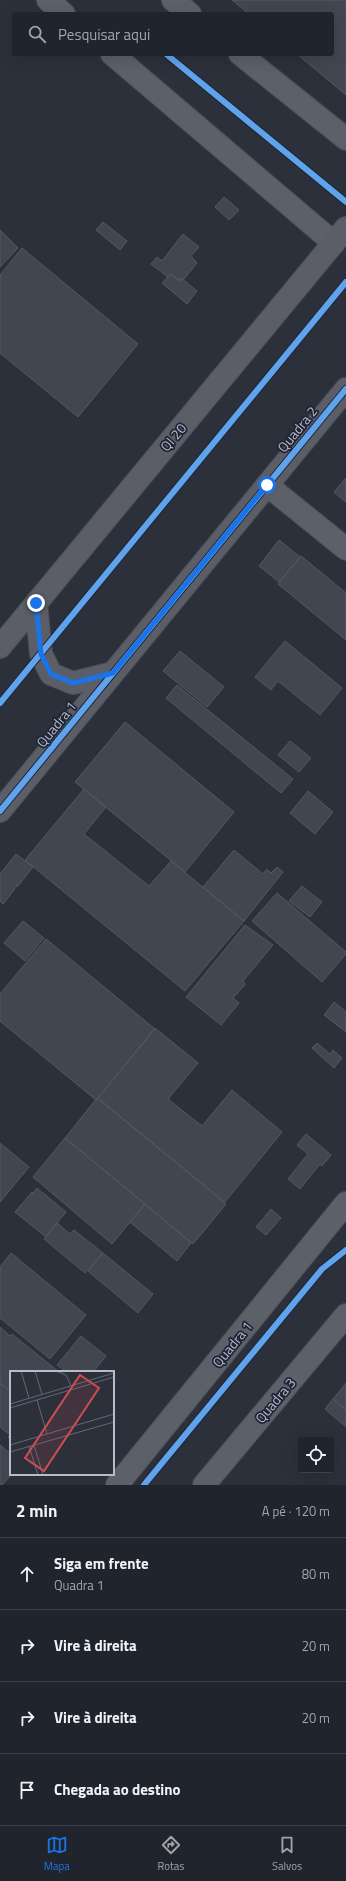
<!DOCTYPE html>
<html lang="pt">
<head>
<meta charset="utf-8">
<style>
	body { margin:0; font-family:"Titillium Web",sans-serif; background:#282c34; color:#f1f3f6 }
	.controls { position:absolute; right:12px; bottom:12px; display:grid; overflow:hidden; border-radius:4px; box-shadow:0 4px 16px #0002 }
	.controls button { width:36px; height:36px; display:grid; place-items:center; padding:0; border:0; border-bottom:1px solid #3d4148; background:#20242c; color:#f1f3f6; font:20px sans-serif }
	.stop { position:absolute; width:12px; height:12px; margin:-9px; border:3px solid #1a73e8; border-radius:50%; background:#fff }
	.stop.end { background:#1a73e8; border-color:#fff; box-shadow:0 1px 4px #0008 }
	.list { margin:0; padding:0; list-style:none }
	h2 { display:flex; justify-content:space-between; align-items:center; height:52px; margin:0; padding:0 16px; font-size:17px }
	h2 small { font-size:13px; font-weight:400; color:#a2a4a9 }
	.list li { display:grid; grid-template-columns:26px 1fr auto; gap:12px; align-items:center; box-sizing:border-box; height:72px; padding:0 16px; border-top:1px solid #3d4148 }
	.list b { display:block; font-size:15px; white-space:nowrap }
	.list p { margin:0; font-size:13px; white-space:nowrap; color:#a2a4a9 }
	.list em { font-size:13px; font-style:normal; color:#a2a4a9 }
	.icon { flex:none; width:22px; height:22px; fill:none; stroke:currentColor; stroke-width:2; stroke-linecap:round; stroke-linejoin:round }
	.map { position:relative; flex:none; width:346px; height:1485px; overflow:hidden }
	.search { position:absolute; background:#20242c; box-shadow:0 4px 16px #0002; left:12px; right:12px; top:12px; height:44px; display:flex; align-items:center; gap:10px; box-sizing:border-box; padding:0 14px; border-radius:4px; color:#a2a4a9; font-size:15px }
	.sheet { height:340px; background:#20242c }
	nav { display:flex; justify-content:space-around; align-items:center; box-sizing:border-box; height:56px; border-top:1px solid #3d4148; background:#20242c; font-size:11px; color:#a2a4a9 }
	nav a { display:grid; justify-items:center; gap:2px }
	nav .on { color:#1a73e8 }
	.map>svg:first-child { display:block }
</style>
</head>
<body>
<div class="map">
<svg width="346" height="1485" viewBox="0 0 346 1485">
	<rect width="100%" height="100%" fill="#2b303b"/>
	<path fill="#424650" stroke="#545862" d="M232 0H346V95L297 54H332V14H249Z
		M224 197 239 210 229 220 215 207Z
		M103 222 127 241 120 250 96 230Z
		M0 230 18 248 0 267Z
		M183 234 199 247 191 256 197 263 183 280 181 278 180 281 171 274 168 277 151 264 157 257 162 261Z
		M22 248 138 344 78 417 0 353V275Z
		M171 274 180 281 181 278 197 291 187 304 162 283Z
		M346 478V502L334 492Z
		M279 540 300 557 279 582 259 566Z
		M301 556 346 593V640L278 584Z
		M285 641 342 688 320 715 278 681 271 690 255 677Z
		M180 651 224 687 207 707 163 671Z
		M177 685 293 779 281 793 166 698Z
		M125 722 234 812 185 872 75 782Z
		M290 741 311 758 299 772 278 755Z
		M84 789 106 807 84 834 149 886 171 861 244 921 185 991 25 860Z
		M308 791 333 812 315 834 290 813Z
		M234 850 263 874 267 869 271 873 277 867 283 872 244 921 203 887Z
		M16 854 33 867 18 886 16 885 17 886 14 888 15 889 3 904 0 901V874Z
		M302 886 322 902 310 917 289 901Z
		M277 893 346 952V954L322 982 252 921Z
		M23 921 44 938 25 961 4 943Z
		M245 925 273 945 243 981 245 985 233 998 239 1003 221 1025 186 997Z
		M46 939 155 1029 96 1100 0 1021V994Z
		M334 1002 346 1012V1032L324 1015Z
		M155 1028 198 1063 168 1099 202 1126 232 1090 282 1132 225 1202 98 1098Z
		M317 1043 330 1054 333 1050 342 1058 334 1068 312 1048Z
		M97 1098 226 1204 193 1244 65 1138Z
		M306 1134 331 1155 322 1166 320 1164 300 1189 288 1179 308 1154 297 1145Z
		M65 1138 145 1204 112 1244 33 1177Z
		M0 1143 29 1167 0 1202Z
		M37 1188 66 1212 46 1237 15 1212 32 1192 33 1193Z
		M145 1204 191 1243 177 1261 130 1222Z
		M271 1209 281 1218 266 1235 256 1227Z
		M57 1223 70 1234 74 1230 103 1253 85 1273 44 1239Z
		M11 1253 86 1315 50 1359 0 1318V1267Z
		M103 1253 153 1294 138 1313 88 1271Z
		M0 1327 10 1336 12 1334 59 1372H11V1392L0 1383Z
		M81 1336 106 1356 93 1372H67L57 1365Z
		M0 1383 11 1392V1439L8 1437 10 1435 0 1427Z
		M346 1383V1410L333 1399Z
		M333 1399 346 1410V1427L325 1409Z
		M0 1445 11 1454 12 1474 2 1485H0Z"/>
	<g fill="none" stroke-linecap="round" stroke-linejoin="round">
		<defs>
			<path id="street" d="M48 0 64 14
				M173 0 190 14
				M112 54 334 243
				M240 54 346 139
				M267 485 346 549
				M117 1485 346 1203
				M204 1485 346 1315"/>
			<path id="secondary" d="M36 603 41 654 51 674 73 683 113 673
				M0 647 346 228
				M0 811 346 389"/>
		</defs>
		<use href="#street" stroke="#494d55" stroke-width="24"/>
		<use href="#secondary" stroke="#494d55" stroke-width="24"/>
		<use href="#street" stroke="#5c6069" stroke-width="22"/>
		<use href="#secondary" stroke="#5b5e67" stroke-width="22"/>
		<defs>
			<path id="cycleway" d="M166 54 346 202
				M0 703 346 282
				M0 811 346 389
				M144 1485 322 1269 346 1250"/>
		</defs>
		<use href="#cycleway" stroke="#1e2536" stroke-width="8"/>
		<use href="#cycleway" stroke="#60a3ed" stroke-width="6"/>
	</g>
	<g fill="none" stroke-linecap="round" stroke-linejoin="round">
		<path stroke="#1a73e8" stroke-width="5" d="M36 603 41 654 51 674 73 683 113 673 267 485"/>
	</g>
	<g text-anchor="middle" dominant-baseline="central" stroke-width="3.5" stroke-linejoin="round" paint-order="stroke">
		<g font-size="14" fill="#b7bccb" stroke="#1e2536">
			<text transform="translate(297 429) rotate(-51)">Quadra 2</text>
			<text transform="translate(173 437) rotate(-50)">QI 20</text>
			<text transform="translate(56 724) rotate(-51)">Quadra 1</text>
			<text transform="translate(232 1344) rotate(-51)">Quadra 1</text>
			<text transform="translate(275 1400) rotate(-50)">Quadra 3</text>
		</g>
	</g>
	<g transform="translate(10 1371)">
		<rect width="104" height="104" fill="#2b303b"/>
		<path fill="none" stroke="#636875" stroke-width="1" d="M11 0 19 27M25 0 32 23M46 0 56 4 61 15M27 29 37 63M0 33 104 2M0 37 104 6M0 74 104 43M24 74 33 104M19 75 28 104M0 81 104 51"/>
		<path fill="#ce4d51" fill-opacity="0.15" stroke="#ce4d51" stroke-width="2" d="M70 4 89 17 34 100 15 87Z"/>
		<rect width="104" height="104" fill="none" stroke="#b7bccb" stroke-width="2"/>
	</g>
</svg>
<div class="controls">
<button><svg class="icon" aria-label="locate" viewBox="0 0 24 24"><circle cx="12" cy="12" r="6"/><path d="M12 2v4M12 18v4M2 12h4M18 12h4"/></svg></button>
</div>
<div class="stop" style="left:267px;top:485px"></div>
<div class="stop end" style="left:36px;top:603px"></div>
<div class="search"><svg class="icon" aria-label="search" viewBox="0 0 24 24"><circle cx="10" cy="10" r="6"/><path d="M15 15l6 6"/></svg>Pesquisar aqui</div>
</div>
<section class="sheet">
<h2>2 min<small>A pé · 120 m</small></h2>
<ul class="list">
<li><svg class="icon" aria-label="ahead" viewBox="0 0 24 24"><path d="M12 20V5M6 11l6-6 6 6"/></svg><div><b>Siga em frente</b><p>Quadra 1</p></div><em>80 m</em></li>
<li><svg class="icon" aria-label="right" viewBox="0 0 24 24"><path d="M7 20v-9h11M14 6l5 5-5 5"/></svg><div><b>Vire à direita</b></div><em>20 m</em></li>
<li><svg class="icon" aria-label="right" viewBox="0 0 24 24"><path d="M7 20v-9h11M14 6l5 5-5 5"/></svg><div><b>Vire à direita</b></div><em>20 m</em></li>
<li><svg class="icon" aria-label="arrive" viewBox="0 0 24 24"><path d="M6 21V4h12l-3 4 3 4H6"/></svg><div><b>Chegada ao destino</b></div></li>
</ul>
</section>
<nav>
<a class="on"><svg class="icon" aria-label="map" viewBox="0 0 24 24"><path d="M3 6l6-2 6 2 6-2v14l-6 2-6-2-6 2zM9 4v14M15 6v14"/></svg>Mapa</a>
<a><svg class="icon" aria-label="directions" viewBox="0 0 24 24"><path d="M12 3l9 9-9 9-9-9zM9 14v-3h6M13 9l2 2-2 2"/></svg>Rotas</a>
<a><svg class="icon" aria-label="saved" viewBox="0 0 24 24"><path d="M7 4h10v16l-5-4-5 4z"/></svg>Salvos</a>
</nav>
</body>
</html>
